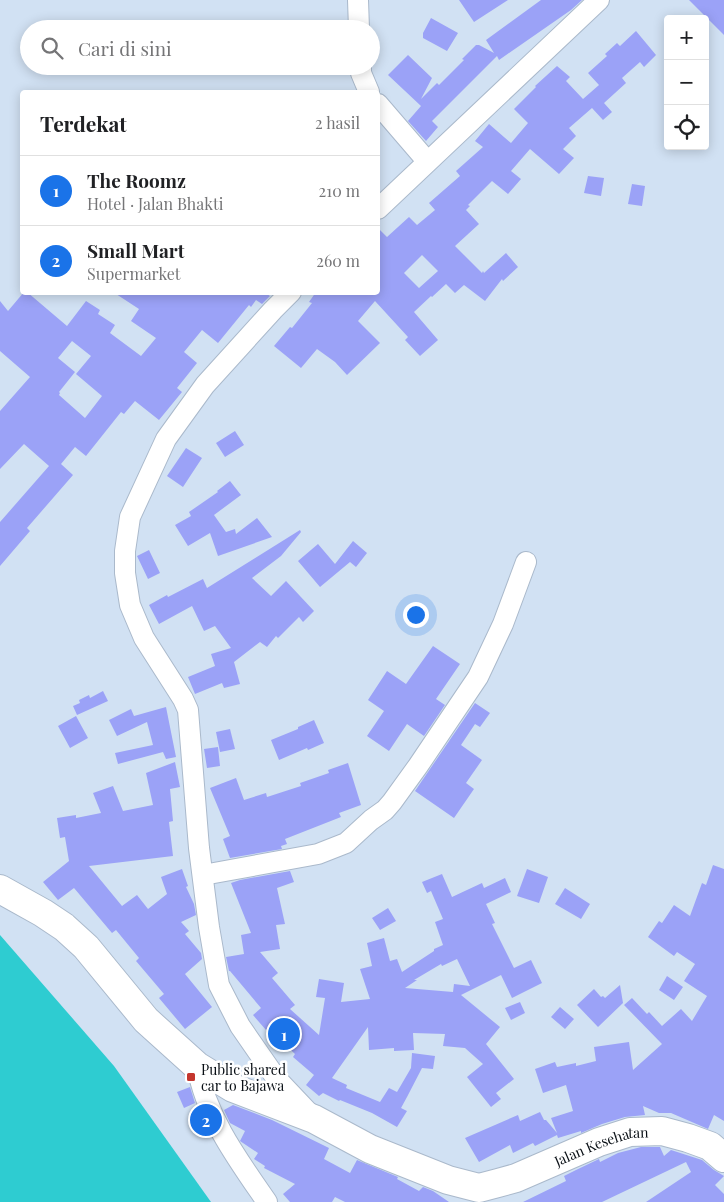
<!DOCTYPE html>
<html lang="id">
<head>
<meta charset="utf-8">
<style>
	body { margin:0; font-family:"Playfair Display",serif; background:#f6f6f6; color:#202124 }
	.controls { position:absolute; right:15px; top:15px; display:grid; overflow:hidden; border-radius:5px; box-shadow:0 2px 12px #0003 }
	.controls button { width:45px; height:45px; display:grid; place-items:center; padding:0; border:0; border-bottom:1px solid #e0e0e0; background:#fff; color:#202124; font:25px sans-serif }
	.you { position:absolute; left:415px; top:614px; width:18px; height:18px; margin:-12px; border:4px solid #fff; border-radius:50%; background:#1a73e8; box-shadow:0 0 0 8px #1a73e833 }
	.badge { display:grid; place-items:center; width:32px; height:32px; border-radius:50%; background:#1a73e8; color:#fff; font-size:16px; font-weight:700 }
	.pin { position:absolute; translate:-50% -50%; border:2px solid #fff; box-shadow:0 1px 5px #0006 }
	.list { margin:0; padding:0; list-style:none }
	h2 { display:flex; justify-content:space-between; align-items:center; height:65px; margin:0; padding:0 20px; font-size:21px }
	h2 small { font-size:16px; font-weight:400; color:#757577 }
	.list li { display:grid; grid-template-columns:32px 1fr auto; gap:15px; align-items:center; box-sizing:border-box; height:70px; padding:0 20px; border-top:1px solid #e0e0e0 }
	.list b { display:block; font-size:19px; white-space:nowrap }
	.list p { margin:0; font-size:16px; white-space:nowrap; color:#757577 }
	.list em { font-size:16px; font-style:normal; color:#757577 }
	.icon { flex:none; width:28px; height:28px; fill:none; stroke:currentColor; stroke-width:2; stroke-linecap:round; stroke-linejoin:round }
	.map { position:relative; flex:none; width:724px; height:1202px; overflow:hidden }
	.search { position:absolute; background:#fff; box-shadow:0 2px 12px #0003; left:20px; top:20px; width:360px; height:55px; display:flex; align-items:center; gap:12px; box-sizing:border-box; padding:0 18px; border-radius:28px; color:#757577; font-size:19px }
	.panel { position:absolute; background:#fff; box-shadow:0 2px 12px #0003; left:20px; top:90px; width:360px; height:205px; border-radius:5px }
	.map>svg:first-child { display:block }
</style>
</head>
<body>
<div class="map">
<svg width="724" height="1202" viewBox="0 0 724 1202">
	<rect width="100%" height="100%" fill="#d1e1f3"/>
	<path fill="#2eccd1" d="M0 935 114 1066 211 1202H0Z"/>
	<path fill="#9ba2f7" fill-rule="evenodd" d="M459 0H508L474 22Z
		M541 0H582L571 10 499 60 497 56 432 121 438 127 426 141 408 121 421 106 388 75 408 55 432 78 421 99 437 83 439 85 464 60 462 59 476 45H479L494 53 486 40Z
		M689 0H724V35Z
		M431 18 458 33 447 51 423 38V33Z
		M636 31 656 55 644 67 640 62 622 78 626 83 604 103 612 112 603 120 592 108 569 128 576 136 563 149 574 158 559 174 530 149 511 171 521 179 508 194 492 181 468 205 470 206 466 210 479 224 455 246 482 273 483 271 484 273 506 253 518 267 503 281 502 279 485 301 464 285 455 293 446 284 432 297 431 296 414 312 438 340 420 356 405 340 408 337 375 301 358 321 380 343 347 375 335 362 317 349 301 368 274 346 290 327 292 328 312 303 309 302 316 292H378V228L387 237 409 217 417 225 435 210 429 203 460 176 456 171 483 147 475 141 489 124 511 143 528 123 514 109 536 87 535 86 557 66 570 77 566 81 583 99 599 85 588 73 607 56 605 54 617 43 620 46ZM422 255 438 271 419 288 404 273Z
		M588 176 604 178 601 196 584 193Z
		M632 184 645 186 642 206 628 204Z
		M24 292H27L67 326 86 301 100 310 98 314 115 325 110 333 141 356 156 338 131 321 139 309 113 292H264L270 296 262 304 256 300 251 307 249 305 218 343 202 330 184 352 197 363 177 388 182 392 159 420 135 401 124 414 121 412 86 456 75 447 61 464 73 475 27 528 30 531 0 566V522L49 466 24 444 0 469V411L30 377 0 351V301L8 311ZM72 341 91 356 76 374 102 396 85 418 59 395 60 393 59 392 75 372 58 358Z
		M235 431 244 445 225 457 216 443Z
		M186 448 202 458 183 487 167 476Z
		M230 481 241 495 214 515 226 532 235 529 236 534 257 518 272 537 218 556 210 533 188 546 175 525 191 516 189 512 218 492 217 491Z
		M300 530 301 532 281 556 252 578 271 596 286 581 314 611 303 622 299 617 278 638 276 636 267 647 260 642 234 662 240 684 224 688 222 683 195 694 188 677 215 666 211 654 231 648 215 626 204 631 192 606 159 624 149 605 167 595 168 597 203 579 207 588Z
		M353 541 367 553 356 567 350 562 320 587 298 561 318 544 335 564Z
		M149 550 160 573 148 579 137 556Z
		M433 646 460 664 436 699 445 705 424 736 407 724 389 751 367 736 384 711 368 700 387 671 406 684Z
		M103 691 108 701 77 715 73 706 80 703 79 700 89 695 90 698Z
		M475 703 490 713 480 727 475 724 461 745 482 760 466 783 474 789 454 818 415 791Z
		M166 707 176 757 166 759 163 752 118 764 115 753 153 745 147 722 117 736 109 720 131 709 134 716Z
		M76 716 88 738 70 748 58 726Z
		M314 720 324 743 308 750 307 748 279 760 271 740 298 729V727Z
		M230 729 235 749 220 752 216 732Z
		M218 747 220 766 207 768 204 749Z
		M175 762 180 787 170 789 173 821 169 822 173 856 89 866 122 906 137 895 148 909 167 894 161 877 182 869 188 886 186 887 194 904 196 915 181 922 189 931 185 934 201 953 202 959 185 974 212 1007 185 1029 159 998 164 994 136 961 139 958 116 930 112 933 74 888 58 900 43 882 69 861 65 837 60 838 57 818 76 815V818L101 813 93 793 113 786 123 811 153 805 146 773Z
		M348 763 361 805 339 813 341 817 285 839 287 844 281 846 282 849 230 858 223 839 230 836 210 788 236 778 244 800 266 793 267 797 301 786 300 783 329 773 328 770Z
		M713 865 724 869V1121L714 1115 708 1129 671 1113H659L643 1106 645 1115 625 1117 602 1124 581 1133V1131L558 1138 557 1135 535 1146 533 1143 513 1153 510 1145 479 1162 465 1138 518 1115 520 1121 540 1112 544 1120H546L557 1133 551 1118 573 1111 566 1085 543 1093 535 1069 555 1062 557 1067 576 1063V1066L596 1061 594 1047 629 1042 633 1070 662 1044 624 1005 632 998 647 1014 649 1012 662 1026 681 1009 692 1021 707 996 684 981 695 964 677 952 674 956 648 937 659 921 662 923 674 905 690 916 702 883 706 885Z
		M527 869 548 877 539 903 517 896Z
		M290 871 294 882 277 888 285 924 276 925 280 949 260 952 278 973 272 978 295 1005 290 1009 319 1035 325 998 316 997 319 979 344 983 341 1002 370 999 360 969 372 966 367 943 384 938 390 961 397 959 402 972 434 951V949L443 945 435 922 443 919 431 891 427 893 422 882 442 874 452 897 482 883 484 888 505 878 511 892 486 904 495 923 492 924 514 968 531 960 542 983 512 998 501 975 461 995 500 1027 486 1044 514 1079 496 1093 501 1099 491 1107 467 1077 483 1064 465 1048 443 1046 445 1034 413 1033 414 1050 394 1051V1048L369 1050 368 1027 332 1078 347 1085 346 1088 380 1102 389 1088 397 1092 411 1068 412 1053 435 1056 433 1069 422 1068 407 1097 401 1108 407 1111 397 1127 372 1113 340 1100 339 1101 323 1093 319 1096 306 1085 314 1075 293 1057 295 1054 268 1028 266 1030 253 1015 261 1008 230 971H229L226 957 244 954 241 935 251 933 231 883 240 880ZM457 959 470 986 454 984 453 992 405 988 417 980H414L441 964 442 966Z
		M565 888 590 904 581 919 555 904Z
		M388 908 396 921 380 930 372 918Z
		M667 976 683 987 674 1000 659 990Z
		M620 985 623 1003 598 1027 577 1005 594 989 601 997 603 996 605 998Z
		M520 1002 525 1013 511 1020 505 1008Z
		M560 1007 574 1019 565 1029 551 1017Z
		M190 1087 195 1103 184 1108 177 1092Z
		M233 1105 272 1120 329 1148 324 1159 350 1173 357 1160 398 1177 397 1179 419 1191 423 1187 433 1191 449 1202H345L335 1197 332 1202H290L283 1194 295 1184 264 1168 265 1166 254 1159 258 1153 240 1141 245 1131 230 1123 224 1110Z
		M641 1147H660L664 1156 671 1150 702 1160 714 1170 724 1176 715 1185 724 1194V1202H646L691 1172 686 1162 602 1202H523L566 1181 564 1176 576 1170 599 1159 600 1162 618 1153Z"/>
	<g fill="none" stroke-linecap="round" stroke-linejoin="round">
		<defs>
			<path id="minor" d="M358 0 359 29
				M361 66V73L369 92
				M378 104 427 161
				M378 209 599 0
				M291 292 273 310 205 385 166 439 130 517 125 551V573L130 605 144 638 183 699 188 710 199 848 209 927 219 985 240 1026 276 1078 311 1115
				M203 875 318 854 346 843 371 820 385 810 392 802 418 766 478 677 503 624 526 562
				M197 1066C206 1117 238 1160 267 1202"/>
			<g id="highway">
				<path id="s1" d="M0 889 43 913 64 927 86 947 146 1020 197 1066 233 1088 314 1119 370 1149 448 1180 479 1188 498 1183 516 1178 599 1142 630 1132 662 1131 688 1138 710 1146 724 1158"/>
			</g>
		</defs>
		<use href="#minor" stroke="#aab9cb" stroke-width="22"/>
		<use href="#highway" stroke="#aab9cb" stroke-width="30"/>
		<use href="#minor" stroke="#fff" stroke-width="20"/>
		<use href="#highway" stroke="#fff" stroke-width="28"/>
	</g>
	<rect fill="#c4362e" stroke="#fff" stroke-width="2" x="186" y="1072" width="10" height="10" rx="2.5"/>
	<g text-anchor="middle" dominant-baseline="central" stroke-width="5" stroke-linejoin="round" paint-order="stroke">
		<g font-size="14" fill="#080e14" stroke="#fff" text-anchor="start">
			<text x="201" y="1069">Public shared<tspan x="201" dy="16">car to Bajawa</tspan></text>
		</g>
		<g font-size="14" fill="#080e14" stroke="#fff">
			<text stroke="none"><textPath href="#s1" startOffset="706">Jalan Kesehatan</textPath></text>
		</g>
	</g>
</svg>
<div class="controls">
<button>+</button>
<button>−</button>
<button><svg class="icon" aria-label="locate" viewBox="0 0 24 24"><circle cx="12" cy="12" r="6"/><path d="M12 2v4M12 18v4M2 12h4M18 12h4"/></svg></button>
</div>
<div class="you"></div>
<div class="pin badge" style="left:284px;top:1034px">1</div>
<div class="pin badge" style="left:206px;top:1120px">2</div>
<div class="search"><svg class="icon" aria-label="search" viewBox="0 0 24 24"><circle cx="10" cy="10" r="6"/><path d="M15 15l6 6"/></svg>Cari di sini</div>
<section class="panel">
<h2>Terdekat<small>2 hasil</small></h2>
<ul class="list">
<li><span class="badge">1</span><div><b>The Roomz</b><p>Hotel · Jalan Bhakti</p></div><em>210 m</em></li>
<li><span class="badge">2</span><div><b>Small Mart</b><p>Supermarket</p></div><em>260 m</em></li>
</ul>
</section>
</div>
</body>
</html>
